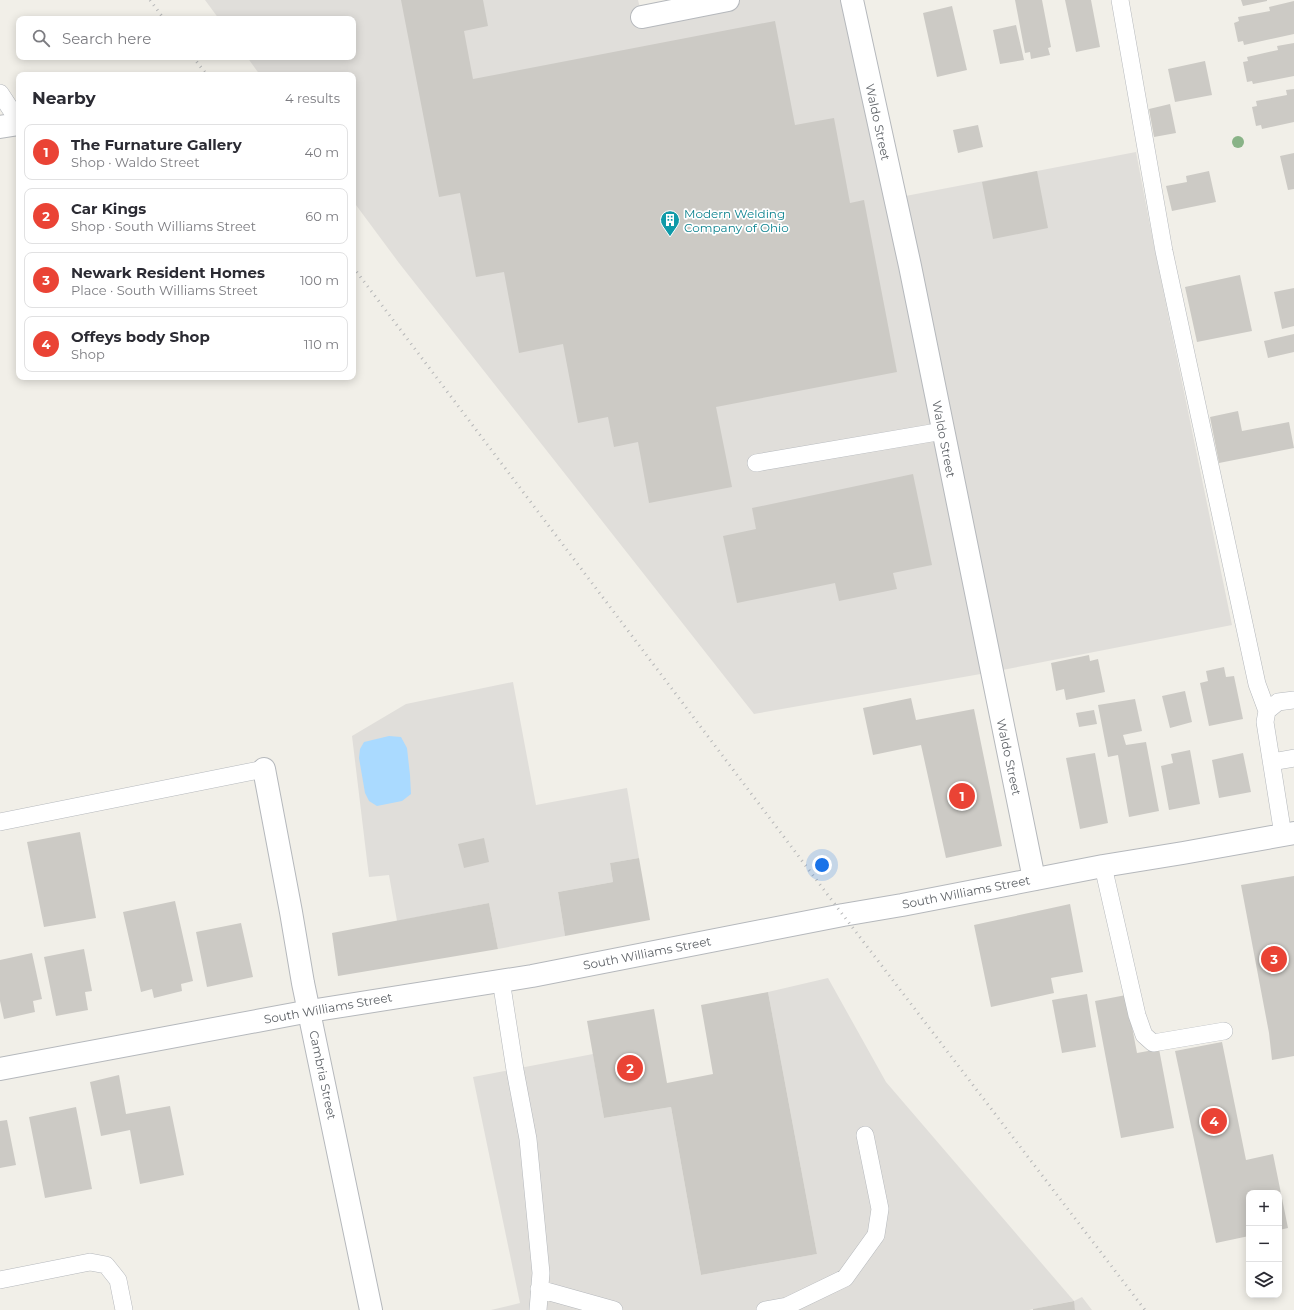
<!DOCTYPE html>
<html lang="en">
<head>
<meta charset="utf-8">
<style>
	body { margin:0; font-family:Montserrat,sans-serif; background:#f2f2f3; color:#2b2b33 }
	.controls { position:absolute; right:12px; bottom:12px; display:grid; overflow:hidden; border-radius:8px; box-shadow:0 2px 10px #0003 }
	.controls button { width:36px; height:36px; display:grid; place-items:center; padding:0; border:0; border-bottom:1px solid #e1e1e2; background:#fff; color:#2b2b33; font:20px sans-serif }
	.you { position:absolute; left:822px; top:865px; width:14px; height:14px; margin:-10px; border:3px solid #fff; border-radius:50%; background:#1a73e8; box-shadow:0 0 0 6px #1a73e833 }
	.badge { display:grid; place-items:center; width:26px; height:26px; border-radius:50%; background:#ea4335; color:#fff; font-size:13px; font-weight:700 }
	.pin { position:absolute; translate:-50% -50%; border:2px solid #fff; box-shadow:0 1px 4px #0006 }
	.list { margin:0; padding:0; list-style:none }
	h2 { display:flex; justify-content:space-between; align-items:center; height:52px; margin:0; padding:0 16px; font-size:17px }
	h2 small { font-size:13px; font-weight:400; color:#7c7c81 }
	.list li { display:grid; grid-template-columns:26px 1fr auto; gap:12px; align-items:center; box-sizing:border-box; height:56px; margin:0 8px 8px; padding:0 8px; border:1px solid #e1e1e2; border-radius:8px }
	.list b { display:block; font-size:15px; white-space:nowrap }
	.list p { margin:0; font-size:13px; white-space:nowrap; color:#7c7c81 }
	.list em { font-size:13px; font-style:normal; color:#7c7c81 }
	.icon { flex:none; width:22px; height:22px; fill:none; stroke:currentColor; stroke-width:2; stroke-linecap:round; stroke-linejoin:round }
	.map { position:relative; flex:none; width:1294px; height:1310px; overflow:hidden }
	.search { position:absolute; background:#fff; box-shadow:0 2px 10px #0003; left:16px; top:16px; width:340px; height:44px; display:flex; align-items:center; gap:10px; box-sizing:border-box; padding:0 14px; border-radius:8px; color:#7c7c81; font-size:15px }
	.panel { position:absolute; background:#fff; box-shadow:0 2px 10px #0003; left:16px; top:72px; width:340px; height:308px; border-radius:8px }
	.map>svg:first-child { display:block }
</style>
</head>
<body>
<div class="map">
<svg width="1294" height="1310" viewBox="0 0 1294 1310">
	<rect width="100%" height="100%" fill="#f1efe8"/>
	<path fill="#e0deda" d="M205 0H638L642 17 728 0H852L895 198 1136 152 1154 246 1232 625 992 672 754 714 399 263 353 201V75H260L247 57H353V19H219Z
		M513 682 536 805 627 788 639 858 610 863 613 882 558 892 565 936 498 949 489 903 397 921 389 875 369 877 352 736 406 704Z
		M828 978 886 1082 1074 1301 1082 1297 1092 1310H1075L1073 1301 1029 1310H491L520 1303 473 1077 593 1054 604 1118 671 1107 701 1275 817 1254 768 992Z"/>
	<path fill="#aadaff" d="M389 736 401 737 407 748 410 775 411 794 402 801 377 806 369 801 365 793 359 758 360 749 364 742Z"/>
	<path fill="#cccac5" d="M401 0H483L488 26 464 31 473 79 775 21 795 125 834 118 850 203 864 200 897 372 716 407 732 487 649 503 638 442 614 447 608 417 578 423 563 344 519 353 504 272 476 277 460 193 439 197Z
		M1015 0H1042L1051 47 1048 48 1050 55 1031 59 1030 52 1025 53Z
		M1065 0H1091L1100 47 1076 52Z
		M1241 0H1267V1L1243 6Z
		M1294 1V34L1244 45 1243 41 1238 42 1234 23 1239 21 1238 17 1270 11 1269 7Z
		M952 6 967 70 937 77 923 13Z
		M1016 25 1024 60 1000 64 993 30Z
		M1294 43V76L1253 84 1252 81 1247 82 1243 62 1248 61 1247 57 1278 50 1277 46Z
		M1205 61 1212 95 1175 102 1168 69Z
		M1294 89V122L1262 129 1261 125 1256 126 1252 107 1257 106 1256 101 1287 95 1286 90Z
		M1170 104 1176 133 1154 137 1149 109Z
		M978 125 983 147 958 153 953 130Z
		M1294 153V189L1288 190 1280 156Z
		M1037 171 1048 228 993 239 982 182Z
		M1209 171 1216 202 1172 211 1166 186 1187 182 1186 176Z
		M1240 275 1252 331 1197 342 1185 287Z
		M1294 288V326L1282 329 1274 292Z
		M1294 334V352L1268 358 1264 341Z
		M1238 411 1242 431 1289 422 1294 448 1219 463 1210 417Z
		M913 474 932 565 893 573 897 589 839 601 835 583 737 603 723 536 756 529 752 508Z
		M1089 655 1090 661 1098 659 1105 692 1066 700 1064 689 1056 691 1051 663Z
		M1224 667 1226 677 1234 676 1243 719 1209 726 1200 683 1208 681 1206 671Z
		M1185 691 1192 722 1170 728 1162 696Z
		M911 698 916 720 974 709 1002 846 946 858 921 745 873 755 863 708Z
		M1135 699 1142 731 1123 735 1126 745 1146 742 1159 811 1129 817 1118 755 1108 757 1098 705Z
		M1094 710 1097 724 1079 727 1076 713Z
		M1190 750 1200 804 1169 810 1161 766 1173 763 1171 754Z
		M1095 753 1108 823 1080 829 1066 758Z
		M1243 753 1251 792 1219 798 1212 760Z
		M80 832 96 918 44 927 27 842Z
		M484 838 489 862 464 868 458 844Z
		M639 858 650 920 565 936 558 892 613 882 610 863Z
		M1294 876V1056L1272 1060 1269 1033 1241 885Z
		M175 901 193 981 181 984 182 991 154 998 152 989 141 992 123 912Z
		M489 903 498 949 338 976 332 933Z
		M1070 904 1083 972 1051 978 1054 993 991 1007 974 925Z
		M241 923 253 977 207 987 196 932Z
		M84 949 92 991 85 992 88 1010 56 1016 44 957Z
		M32 953 42 999 33 1001 35 1012 4 1019 0 1001V960Z
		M768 992 817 1254 701 1275 671 1107 604 1118 587 1021 654 1009 667 1083 713 1074 701 1005Z
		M1087 994 1096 1047 1062 1053 1052 1000Z
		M1126 995 1137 1053 1159 1049 1174 1128 1121 1138 1095 1001Z
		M1222 1042 1246 1160 1273 1154 1288 1228 1279 1230V1193H1249V1236L1216 1243 1175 1051Z
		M119 1075 126 1114 170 1106 184 1175 140 1184 130 1130 101 1136 90 1082Z
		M76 1107 92 1189 45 1198 29 1117Z
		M7 1120 16 1165 0 1168V1121Z
		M1074 1301 1075 1310H1033V1309Z"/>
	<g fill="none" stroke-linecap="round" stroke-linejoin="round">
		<defs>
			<path id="service" d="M1120 0 1164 251 1257 684 1267 711
				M0 93 19 122
				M756 463 943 431
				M1272 762 1294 758
				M0 822 264 769
				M1283 835 1265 722 1267 711 1278 702 1294 700
				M1103 866 1137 1015 1144 1035 1153 1043 1224 1031
				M501 980 515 1070 528 1139 541 1273 538 1310
				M0 1280 90 1262 106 1265 118 1280 124 1310
				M539 1289 614 1310
				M765 1310 787 1306 845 1278 876 1235 880 1209 865 1135"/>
			<path id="minor" d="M852 0 910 266 1034 879
				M642 17 728 0
				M0 127 19 124
				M264 769 291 912 303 983 371 1310"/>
			<path id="tertiary" d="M0 1069 310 1011 532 976 843 915 902 905 1103 866 1183 853 1294 833"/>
		</defs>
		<use href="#service" stroke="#b5b8bc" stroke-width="18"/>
		<use href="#minor" stroke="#b5b8bc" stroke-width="24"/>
		<use href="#tertiary" stroke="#b5b8bc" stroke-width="24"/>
		<use href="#service" stroke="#fff" stroke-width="17"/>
		<use href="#minor" stroke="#fff" stroke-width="22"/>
		<use href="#tertiary" stroke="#fff" stroke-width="22"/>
		<path stroke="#b6b7b8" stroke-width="3" stroke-dasharray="1 5" stroke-linecap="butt" d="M150 0 164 19
			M193 57 207 75
			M353 267 843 915 1145 1310"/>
	</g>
	<circle fill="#89b387" cx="1238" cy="142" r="6"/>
	<defs>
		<symbol id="building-pin" viewBox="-11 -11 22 30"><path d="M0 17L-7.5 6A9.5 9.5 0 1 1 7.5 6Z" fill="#0f9aa8" stroke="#fff"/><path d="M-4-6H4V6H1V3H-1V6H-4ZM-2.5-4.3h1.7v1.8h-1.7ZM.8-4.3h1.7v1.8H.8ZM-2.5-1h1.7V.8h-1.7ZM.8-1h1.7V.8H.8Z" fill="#fff"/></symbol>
	</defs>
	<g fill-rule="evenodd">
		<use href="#building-pin" x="659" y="209" width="22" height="30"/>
	</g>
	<g text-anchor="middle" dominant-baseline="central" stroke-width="3.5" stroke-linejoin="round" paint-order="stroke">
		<g font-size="12" fill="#5f6368" stroke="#fff">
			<text transform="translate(878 122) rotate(78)">Waldo Street</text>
			<text transform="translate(944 439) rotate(79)">Waldo Street</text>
			<text transform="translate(1009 757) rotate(78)">Waldo Street</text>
			<text transform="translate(966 892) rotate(-11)">South Williams Street</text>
			<text transform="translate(647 953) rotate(-11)">South Williams Street</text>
			<text transform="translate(328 1008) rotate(-10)">South Williams Street</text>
			<text transform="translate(323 1075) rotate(78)">Cambria Street</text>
		</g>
		<g font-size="12" fill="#0d838f" stroke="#fff" text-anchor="start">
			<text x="684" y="213">Modern Welding<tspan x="684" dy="14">Company of Ohio</tspan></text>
		</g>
	</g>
</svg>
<div class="controls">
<button>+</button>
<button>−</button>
<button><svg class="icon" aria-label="layers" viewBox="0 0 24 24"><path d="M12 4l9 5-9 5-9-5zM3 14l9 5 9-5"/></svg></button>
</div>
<div class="you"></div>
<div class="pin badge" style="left:962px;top:796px">1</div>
<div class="pin badge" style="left:630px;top:1068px">2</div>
<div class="pin badge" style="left:1274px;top:959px">3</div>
<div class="pin badge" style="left:1214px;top:1121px">4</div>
<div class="search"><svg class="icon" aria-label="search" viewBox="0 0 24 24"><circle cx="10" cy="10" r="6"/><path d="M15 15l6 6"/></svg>Search here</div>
<section class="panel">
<h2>Nearby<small>4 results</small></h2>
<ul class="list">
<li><span class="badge">1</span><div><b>The Furnature Gallery</b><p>Shop · Waldo Street</p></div><em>40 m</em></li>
<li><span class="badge">2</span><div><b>Car Kings</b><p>Shop · South Williams Street</p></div><em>60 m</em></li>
<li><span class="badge">3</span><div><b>Newark Resident Homes</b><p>Place · South Williams Street</p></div><em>100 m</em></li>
<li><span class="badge">4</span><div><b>Offeys body Shop</b><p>Shop</p></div><em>110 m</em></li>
</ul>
</section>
</div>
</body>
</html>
